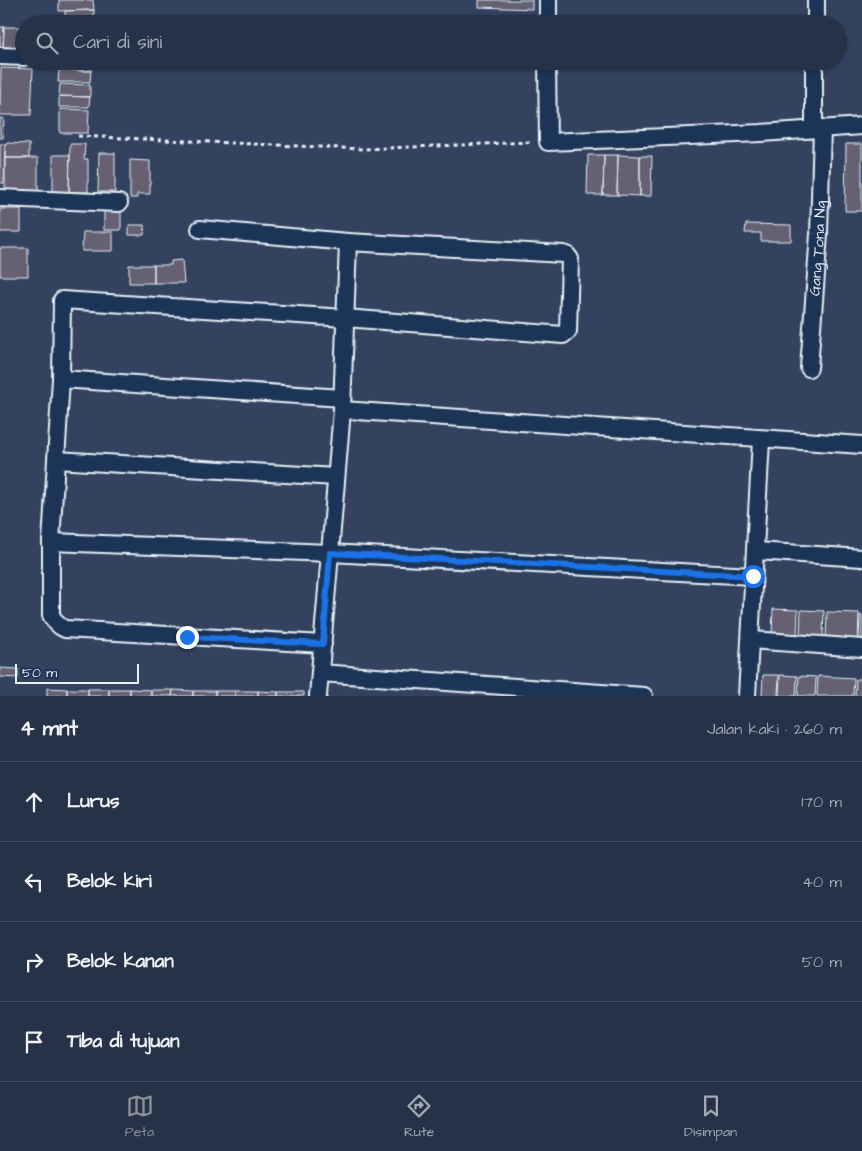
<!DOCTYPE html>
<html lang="id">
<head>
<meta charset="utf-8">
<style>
	body { margin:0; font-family:"Architects Daughter",sans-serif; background:#2e3a4e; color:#f1f3f6 }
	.scale { position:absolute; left:15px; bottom:12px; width:124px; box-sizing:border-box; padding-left:5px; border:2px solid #e8f1f8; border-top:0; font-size:14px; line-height:18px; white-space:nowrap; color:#e8f1f8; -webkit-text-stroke:4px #1d3557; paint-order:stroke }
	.stop { position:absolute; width:15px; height:15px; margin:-11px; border:4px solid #1a73e8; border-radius:50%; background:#fff }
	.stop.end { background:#1a73e8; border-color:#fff; box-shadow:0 1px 5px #0008 }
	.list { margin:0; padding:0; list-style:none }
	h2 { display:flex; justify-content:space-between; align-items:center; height:65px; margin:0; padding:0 20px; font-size:21px }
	h2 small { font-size:16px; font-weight:400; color:#a4aab4 }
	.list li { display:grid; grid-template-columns:32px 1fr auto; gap:15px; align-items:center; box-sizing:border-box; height:80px; padding:0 20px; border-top:1px solid #424d60 }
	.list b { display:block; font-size:19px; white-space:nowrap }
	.list em { font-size:16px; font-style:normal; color:#a4aab4 }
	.icon { flex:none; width:28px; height:28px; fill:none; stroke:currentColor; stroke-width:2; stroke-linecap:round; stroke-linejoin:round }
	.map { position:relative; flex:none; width:862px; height:696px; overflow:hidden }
	.search { position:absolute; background:#263247; box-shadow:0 1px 4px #0004; left:15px; right:15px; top:15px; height:55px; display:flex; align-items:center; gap:12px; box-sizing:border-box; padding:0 18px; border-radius:28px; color:#a4aab4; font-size:19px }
	.sheet { height:385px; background:#263247 }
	nav { display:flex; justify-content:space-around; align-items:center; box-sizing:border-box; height:70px; border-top:1px solid #424d60; background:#263247; font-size:14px; color:#a4aab4 }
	nav a { display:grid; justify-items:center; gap:2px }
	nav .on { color:#8c9099 }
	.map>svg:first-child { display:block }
</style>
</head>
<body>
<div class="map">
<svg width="862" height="696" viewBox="0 0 862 696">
	<rect width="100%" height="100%" fill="#33425f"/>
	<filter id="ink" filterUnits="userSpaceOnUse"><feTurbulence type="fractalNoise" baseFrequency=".02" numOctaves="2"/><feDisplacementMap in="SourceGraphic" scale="10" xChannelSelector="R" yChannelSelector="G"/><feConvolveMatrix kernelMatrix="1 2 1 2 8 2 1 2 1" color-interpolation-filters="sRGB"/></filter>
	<g filter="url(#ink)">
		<path fill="#656072" stroke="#e8f1f8" d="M59 0H93L94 10 59 11Z
			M479 0H532V9L479 7Z
			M94 10V22H65V11Z
			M0 27H4L3 50H0Z
			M4 27H24V50H3Z
			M59 61H91V71L59 70Z
			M1 68 33 69 31 115H0Z
			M59 70 91 71 90 82H58Z
			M60 84 90 85V97L59 96Z
			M59 96 90 97 89 107H59Z
			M60 109 89 110 88 133H60Z
			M0 118 4 119 3 138H0Z
			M6 143 29 144V158H5Z
			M0 144H5L4 183H0Z
			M70 144H85L84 159H88V192H69Z
			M846 144H862V211H845Z
			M99 153H115V192H98Z
			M53 155H70L69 192 53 191Z
			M588 155H604L603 195H587Z
			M604 155H618L617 195H603Z
			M618 155 640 156V196L617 195Z
			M640 156H652L651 196H640Z
			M5 158H38V194L5 193Z
			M130 160 150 161V194H137V198H130Z
			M0 209H21V232H0Z
			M104 209H121V230H104Z
			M746 224 791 225V241H761V233H745Z
			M129 225H145L144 235H129Z
			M83 232H113V251H82Z
			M0 248H28V276H0Z
			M182 260 184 283H154V265H171V261Z
			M129 265H154V283H129Z
			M773 609 798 610 797 635 772 634Z
			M801 610 824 611 823 637 800 636Z
			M827 612 859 613 858 639 826 638Z
			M860 615 862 616V640H859Z
			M0 668 18 669V678L0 677Z
			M763 675H779L778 696H762Z
			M780 675 797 676 796 696H779Z
			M799 676 816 677 815 696H798Z
			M818 676 854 678 853 696H817Z
			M856 679H862V696H855Z
			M47 688 67 689V696H47Z
			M67 689H88V696H67Z
			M88 689H109V696H88Z
			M109 689H130V696H109Z
			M130 689 151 690V696H130Z
			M151 690H173L172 696H151Z
			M173 690 193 691V696H172Z
			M193 691H215V696H193Z
			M215 691H235V696H215Z
			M235 691H258V696H235Z
			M258 691 278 692V696H258Z
			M278 692H304V696H278Z"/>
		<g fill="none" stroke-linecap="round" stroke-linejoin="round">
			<defs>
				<g id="street">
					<path d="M548 24V0"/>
					<path d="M816 24V0"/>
					<path d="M0 56 24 57"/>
					<path d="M547 61 548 142 761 133 862 126"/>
					<path d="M814 128V61"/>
					<path d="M0 198 119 203"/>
					<path d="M200 229 348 242 563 254 567 255 570 259 568 331 563 335 345 318 62 300 61 379 51 542V615C55 622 58 626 65 629L323 644"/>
					<path id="s1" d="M809 368 819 234 822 128"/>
					<path d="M61 379 342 398"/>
					<path d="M342 410 862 445"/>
					<path d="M56 460 336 477"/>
					<path d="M51 542 330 553 753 576"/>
					<path d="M756 551 862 558"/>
					<path d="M751 640 862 648"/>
					<path d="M320 673 644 696"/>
					<path d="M318 696 342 410 348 242"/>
					<path d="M747 696 761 440"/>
				</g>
			</defs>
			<use href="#street" stroke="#e8f1f8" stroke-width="20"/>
			<path stroke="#e8f1f8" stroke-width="3" stroke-dasharray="4 4" stroke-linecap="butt" d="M78 136 363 149 532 142"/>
			<use href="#street" stroke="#1d3557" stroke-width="16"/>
		</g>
	</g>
	<g fill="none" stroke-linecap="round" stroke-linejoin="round" filter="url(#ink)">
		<path stroke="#1a73e8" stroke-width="6" d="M187 637 323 644 330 553 753 576"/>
	</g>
	<g text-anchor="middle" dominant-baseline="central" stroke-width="5" stroke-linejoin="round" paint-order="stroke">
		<g font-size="15" fill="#e8f1f8" stroke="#1d3557">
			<text stroke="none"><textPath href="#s1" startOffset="120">Gang Tona Ng</textPath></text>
		</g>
	</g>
</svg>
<div class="scale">50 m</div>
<div class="stop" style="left:753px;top:576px"></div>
<div class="stop end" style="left:187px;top:637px"></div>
<div class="search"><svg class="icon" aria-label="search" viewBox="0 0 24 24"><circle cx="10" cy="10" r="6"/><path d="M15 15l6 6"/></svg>Cari di sini</div>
</div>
<section class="sheet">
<h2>4 mnt<small>Jalan kaki · 260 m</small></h2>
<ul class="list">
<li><svg class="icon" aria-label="ahead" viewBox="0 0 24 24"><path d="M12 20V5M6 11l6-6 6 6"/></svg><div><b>Lurus</b></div><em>170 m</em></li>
<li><svg class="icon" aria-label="left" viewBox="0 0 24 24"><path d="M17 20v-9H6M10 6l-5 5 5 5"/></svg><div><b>Belok kiri</b></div><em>40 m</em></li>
<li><svg class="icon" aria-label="right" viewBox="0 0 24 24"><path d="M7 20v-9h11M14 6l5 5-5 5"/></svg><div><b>Belok kanan</b></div><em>50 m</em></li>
<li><svg class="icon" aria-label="arrive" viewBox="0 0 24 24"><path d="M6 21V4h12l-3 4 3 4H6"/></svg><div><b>Tiba di tujuan</b></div></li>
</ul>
</section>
<nav>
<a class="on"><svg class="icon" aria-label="map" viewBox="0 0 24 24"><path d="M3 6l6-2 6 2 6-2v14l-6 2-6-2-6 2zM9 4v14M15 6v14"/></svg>Peta</a>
<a><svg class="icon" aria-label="directions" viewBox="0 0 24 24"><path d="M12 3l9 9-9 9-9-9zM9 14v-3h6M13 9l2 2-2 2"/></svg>Rute</a>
<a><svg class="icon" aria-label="saved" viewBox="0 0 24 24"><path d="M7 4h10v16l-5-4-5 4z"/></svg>Disimpan</a>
</nav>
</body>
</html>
